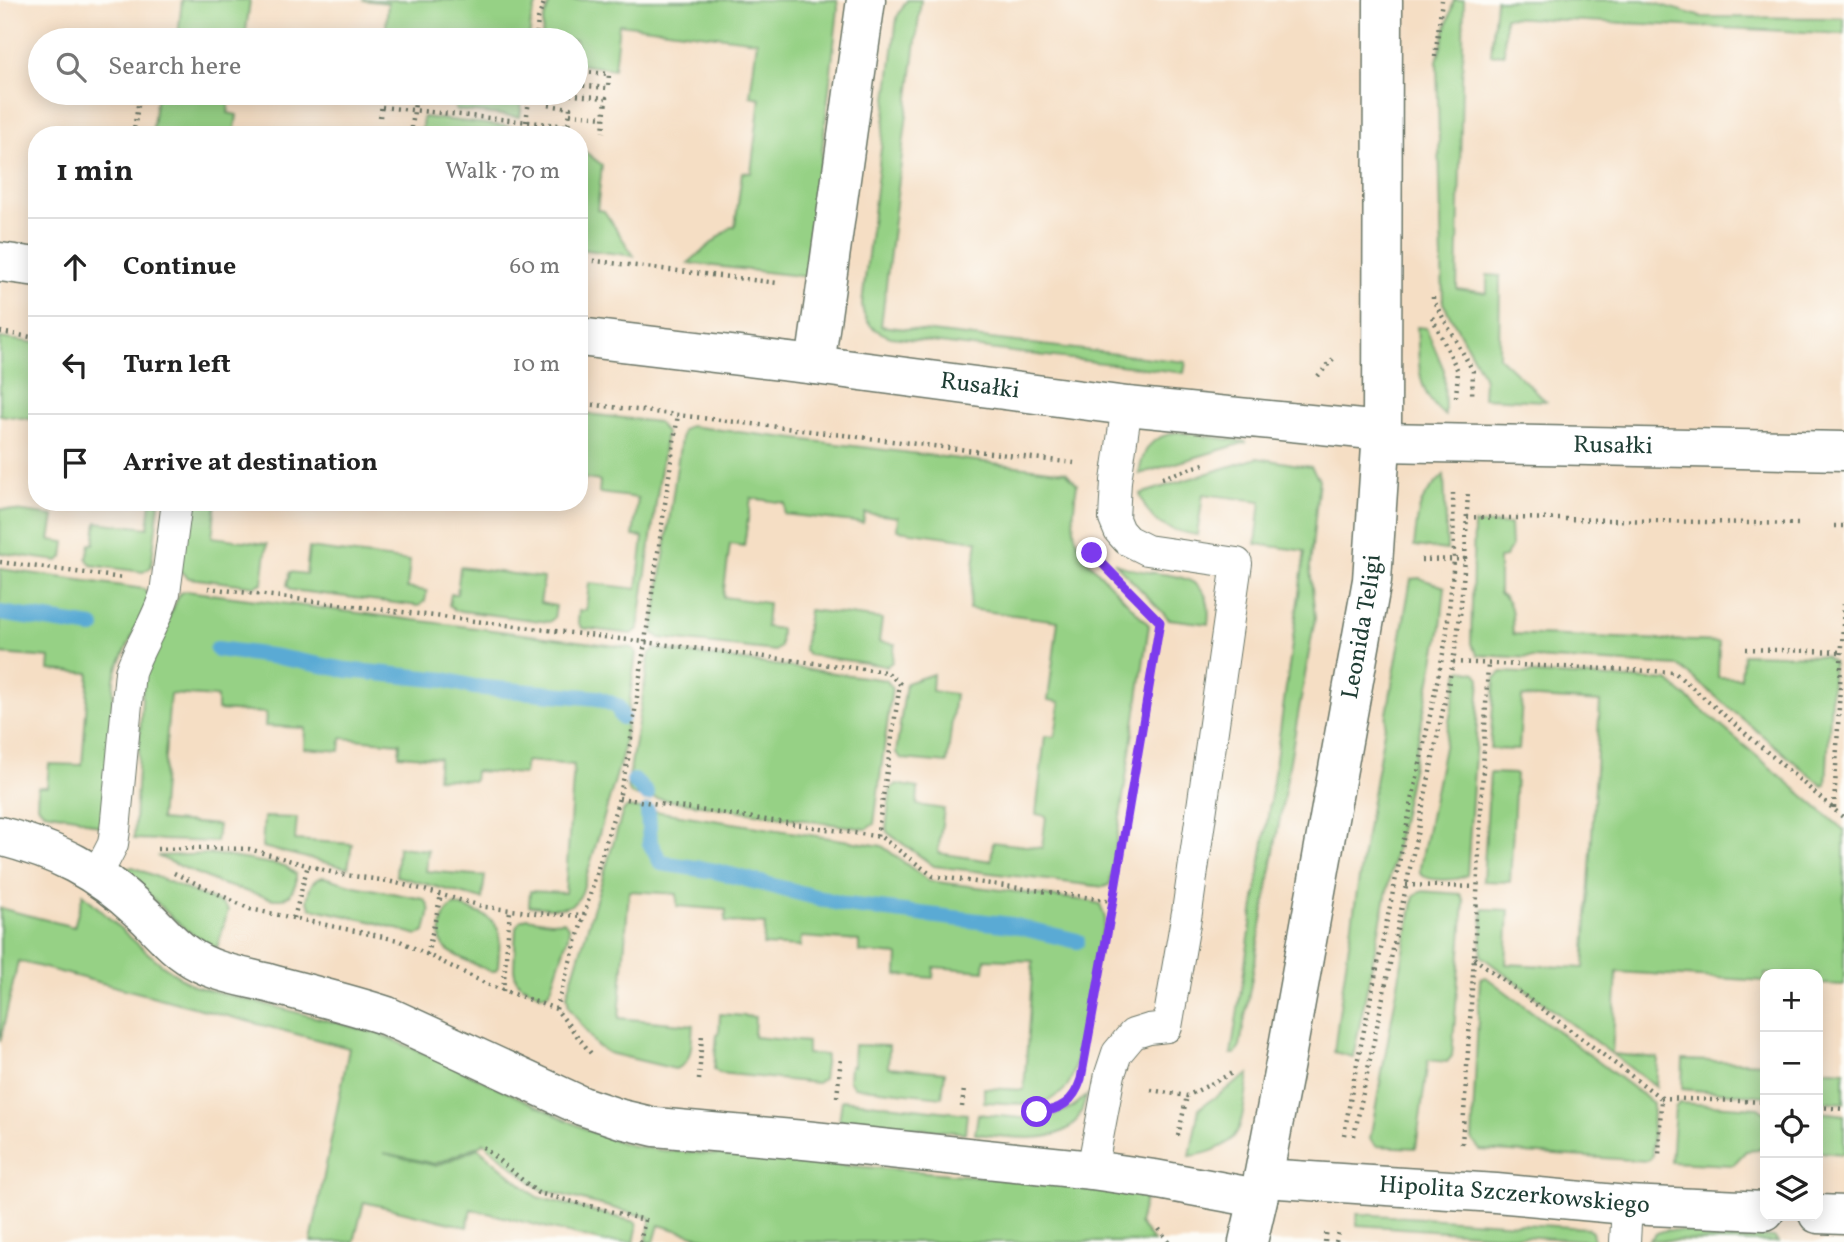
<!DOCTYPE html>
<html lang="en">
<head>
<meta charset="utf-8">
<style>
	body { margin:0; font-family:Vollkorn,serif; background:#f6f6f6; color:#222 }
	.controls { position:absolute; right:21px; bottom:21px; display:grid; overflow:hidden; border-radius:14px; box-shadow:0 4px 18px #0003 }
	.controls button { width:63px; height:63px; display:grid; place-items:center; padding:0; border:0; border-bottom:2px solid #e0e0e0; background:#fff; color:#222; font:35px sans-serif }
	.stop { position:absolute; width:21px; height:21px; margin:-16px; border:5px solid #7c3aed; border-radius:50%; background:#fff }
	.stop.end { background:#7c3aed; border-color:#fff; box-shadow:0 2px 7px #0008 }
	.list { margin:0; padding:0; list-style:none }
	h2 { display:flex; justify-content:space-between; align-items:center; height:91px; margin:0; padding:0 28px; font-size:30px }
	h2 small { font-size:23px; font-weight:400; color:#767676 }
	.list li { display:grid; grid-template-columns:46px 1fr auto; gap:21px; align-items:center; box-sizing:border-box; height:98px; padding:0 28px; border-top:2px solid #e0e0e0 }
	.list b { display:block; font-size:26px; white-space:nowrap }
	.list em { font-size:23px; font-style:normal; color:#767676 }
	.icon { flex:none; width:38px; height:38px; fill:none; stroke:currentColor; stroke-width:2; stroke-linecap:round; stroke-linejoin:round }
	.map { position:relative; flex:none; width:1844px; height:1242px; overflow:hidden }
	.search { position:absolute; background:#fff; box-shadow:0 4px 18px #0003; left:28px; top:28px; width:560px; height:77px; display:flex; align-items:center; gap:18px; box-sizing:border-box; padding:0 24px; border-radius:38px; color:#767676; font-size:26px }
	.panel { position:absolute; background:#fff; box-shadow:0 4px 18px #0003; left:28px; top:126px; width:560px; height:385px; border-radius:28px }
	.map>svg:first-child { display:block }
</style>
</head>
<body>
<div class="map">
<svg width="1844" height="1242" viewBox="0 0 1844 1242">
	<rect width="100%" height="100%" fill="#fdfcf7"/>
	<filter id="ink" filterUnits="userSpaceOnUse"><feTurbulence type="fractalNoise" baseFrequency=".0143" numOctaves="2"/><feDisplacementMap in="SourceGraphic" scale="14" xChannelSelector="R" yChannelSelector="G"/><feConvolveMatrix kernelMatrix="1 2 1 2 8 2 1 2 1" color-interpolation-filters="sRGB"/></filter>
	<filter id="wash" filterUnits="userSpaceOnUse"><feTurbulence type="fractalNoise" baseFrequency=".00686" numOctaves="4" result="noise"/><feDisplacementMap in="SourceGraphic" scale="28" xChannelSelector="R" yChannelSelector="G"/><feGaussianBlur stdDeviation="1.57" result="paint"/><feColorMatrix in="noise" values="0 0 0 0 0 0 0 0 0 0 0 0 0 0 0 0 0 1.4 0 .05"/><feComposite in="paint" operator="in"/></filter>
	<g filter="url(#wash)">
		<rect width="100%" height="100%" fill="#f5dec4"/>
		<path fill="#96d185" stroke="#5a875c" stroke-width="2" d="M182 0H250L245 39 237 38 236 40H163L164 35 178 37Z
			M362 0H538L531 20 529 40H385L388 3Z
			M551 0H837L838 9 808 277 688 263 731 227H735L742 172 751 173 760 98 750 96 757 41 619 24 614 69 576 64V40H542L543 22Z
			M907 0H921L881 326 1186 362 1184 373 891 337C874 331 863 323 862 304L897 17Z
			M1454 0H1464L1457 289 1487 293V275L1500 276 1499 357 1546 401 1483 398 1484 381 1482 373 1443 303 1437 61Z
			M1496 0H1644L1702 17 1844 18V34L1505 17 1504 54 1491 55Z
			M157 93H230L228 113 237 115 234 135H152Z
			M456 93H523L520 117 455 110Z
			M423 117 557 132V135H421Z
			M579 147 602 165 597 210 604 211 634 256 579 249Z
			M1417 327 1426 328 1444 370 1445 416C1414 391 1420 363 1417 327Z
			M0 338 37 343V420L0 415Z
			M579 413 658 422 666 433 638 629 632 634 582 628 578 622 579 611 586 610 589 583 637 589 643 537 633 536 638 498 599 493 600 481 579 478Z
			M689 426 1066 472 1077 484C1073 514 1068 534 1087 560L1149 625 1110 884 1104 887 934 866 888 833 886 829 891 788 897 784 918 788 917 805 944 809 938 853 991 861 993 842 1042 848 1046 816 1036 814 1045 736 1055 737 1060 702 1048 700 1058 621 969 609 977 541 897 530 898 517 865 513 863 523 784 514 785 503 751 498 744 546 730 544 723 597 768 603 766 627 781 629 780 647 775 651 660 638 653 633 682 431Z
			M1177 432 1247 442 1139 474C1143 448 1151 437 1177 432Z
			M1257 458 1311 467 1319 479 1310 567 1315 618 1240 1046 1235 1054H1231L1269 809 1305 551 1256 544 1261 501 1203 494 1197 535C1167 530 1150 525 1140 494Z
			M1444 475 1447 550 1414 546C1419 508 1415 503 1444 475Z
			M151 502H159L151 567 143 572 91 565 87 559 90 544H94L97 522 148 528Z
			M188 502H216L212 537 267 544 262 583 255 586 189 578 179 570Z
			M0 509 54 516 50 540 65 542 63 557 58 561 0 553Z
			M1474 524H1510L1511 548 1505 557 1499 558V593C1516 605 1511 616 1513 634L1719 642 1718 677 1741 678 1743 654 1825 656 1833 663 1826 785 1823 786 1679 666 1478 655 1471 644Z
			M309 548 410 561 407 588 427 591 425 601 419 606 291 590 287 585 290 572 306 574Z
			M1114 562C1148 583 1217 559 1208 624L1169 619Z
			M460 567 544 578 540 603 556 606 554 618 549 622 454 610 449 605 451 594H457Z
			M0 569 144 589 150 599 118 666 114 679 103 828 75 817 44 812 37 805 38 787H47L49 764 82 765 89 673 49 670 50 658 0 654Z
			M1419 578 1445 587 1441 627 1353 1057 1334 1052C1354 893 1383 736 1411 579Z
			M186 591 632 648 636 653 622 756 582 892C573 915 549 907 529 906L530 891 565 893 574 765 526 761 524 774 475 771 474 781 437 778 439 758 399 755 400 743 341 738 340 751 304 748 305 728 265 726 266 713 217 710V697L170 694 160 820 218 825 216 842 134 839 143 681 147 666 180 593Z
			M809 610 882 619 879 642 895 644 892 662 887 666 809 655 804 650Z
			M656 649 886 680 892 687 874 824 866 829 632 795 627 788 650 653Z
			M1462 670 1476 673 1480 678 1467 875C1457 881 1430 882 1420 874V867L1459 672Z
			M1502 672 1668 681 1844 830V985L1818 984V974H1765V981L1617 972 1612 1054 1658 1058 1656 1087 1481 956 1483 909 1509 910 1506 964 1584 968 1600 702 1522 697 1519 750 1490 749 1495 678Z
			M933 674 932 691 955 694 947 763 902 759 896 753 906 683Z
			M1490 773 1516 774 1510 882 1483 881Z
			M628 807 882 846 929 881 1089 901 1100 904 1105 918 1073 1074C1060 1113 1017 1103 984 1102V1088L1024 1090 1033 961 985 959 984 971 934 967 933 978 897 975 898 955 859 952V941L801 937 800 947 763 945 765 924 725 922 726 910 677 906V894L629 891 619 1018 693 1025C691 1041 694 1064 675 1069L609 1053 596 1045 569 1007 567 995 623 811Z
			M264 817 297 818 295 840 352 844 348 868 262 847Z
			M398 847 428 850 426 871 485 876 482 899 396 876Z
			M213 854 285 866 296 874V883L290 895 282 899H273L221 884 157 856Z
			M133 867 222 904 228 910 217 948C193 938 173 920 155 901 144 890 135 878 123 869Z
			M324 877 355 886 423 899C435 908 427 919 425 932L417 935 374 922 311 908 307 901C309 890 311 878 324 877Z
			M1420 891 1460 894 1464 901 1452 1056 1447 1062 1428 1060 1416 1148 1376 1146 1370 1139 1414 896Z
			M83 894C119 926 152 962 194 986L380 1034 444 1062 592 1132 629 1145 659 1150 722 1155 1057 1183 1146 1195 1139 1224 1154 1242H711V1240L659 1225 654 1242H646L651 1218 540 1189 483 1142 482 1144 435 1164 384 1153 436 1166 478 1148 537 1197 636 1222 637 1229 634 1242H605L471 1209 467 1227 364 1202 354 1242H311L349 1048 18 961 0 1042V908L74 927Z
			M455 905C462 907 469 909 476 912 507 923 499 940 498 967L495 971H490C479 966 447 954 442 944 439 939 441 934 441 928 443 917 445 911 455 905Z
			M527 918 551 922 564 921 569 928 568 936 551 989 547 994 541 995 521 985 516 979 514 969 516 927 520 921Z
			M1486 977 1653 1103 1652 1156 1648 1161 1480 1150 1472 1140 1480 979Z
			M720 1014 755 1017 754 1037 807 1042V1054L826 1055 823 1079 817 1083 719 1073 714 1069 717 1035 719 1034Z
			M854 1045 889 1046 888 1067 945 1072 942 1097 854 1087 849 1080 850 1066H853Z
			M1683 1060 1765 1063V1096L1682 1089Z
			M1818 1069 1844 1071V1103L1818 1101Z
			M1249 1074C1247 1087 1243 1121 1238 1130 1230 1147 1207 1154 1190 1156L1199 1108Z
			M1087 1095C1084 1104 1082 1113 1076 1121 1055 1147 1005 1136 975 1134L978 1114 1044 1120 1073 1107Z
			M842 1100 967 1114 965 1133 839 1121Z
			M1679 1103 1758 1108 1765 1113 1763 1145 1758 1150 1746 1151 1733 1165 1671 1162 1675 1108Z
			M1818 1112 1844 1115V1154L1818 1152Z
			M1357 1214 1587 1228 1592 1231 1594 1241 1357 1225Z
			M1666 1230 1774 1237 1778 1242 1649 1240 1657 1233Z"/>
		<g fill="none" stroke-linecap="round" stroke-linejoin="round">
			<path stroke="#5aaad4" stroke-width="16" d="M0 613 93 627
				M217 649 278 657 347 670 445 680 474 687 598 698 617 706 622 717
				M634 781 647 794
				M648 812 650 843 661 863 715 871 846 905 1011 925 1077 941"/>
		</g>
	</g>
	<g filter="url(#ink)">
		<g fill="none" stroke-linecap="round" stroke-linejoin="round">
			<defs>
				<path id="lane" d="M97 875 113 844 115 830 130 672C140 644 157 621 165 593L177 502
					M1092 1170 1110 1074 1117 1053 1133 1034 1149 1029 1167 1027 1187 912 1237 563 1147 550 1127 540 1119 531 1114 519 1116 481 1127 406
					M1625 1242 1627 1205"/>
				<g id="street">
					<path d="M0 262 37 267"/>
					<path id="s1" d="M579 337 815 365 1127 406 1382 431"/>
					<path d="M815 365 866 0"/>
					<path id="s2" d="M1382 442 1844 451"/>
					<path d="M0 836C58 851 96 870 140 911 156 925 169 943 187 955 211 972 240 976 268 983 308 994 348 1003 387 1016L582 1106 621 1119 655 1127 804 1140 1092 1170 1154 1179 1257 1198"/>
					<path id="s3" d="M1263 1178 1496 1193 1627 1205 1765 1211"/>
					<path d="M1818 1214 1844 1215"/>
				</g>
				<g id="secondary">
					<path id="s4" d="M1248 1242 1263 1178 1285 1063 1372 580 1382 431 1383 0"/>
				</g>
			</defs>
			<use href="#lane" stroke="#6a7566" stroke-width="32"/>
			<use href="#street" stroke="#6a7566" stroke-width="41"/>
			<use href="#secondary" stroke="#6a7566" stroke-width="41"/>
			<path stroke="#6a7566" stroke-width="4.5" stroke-dasharray="2 5" stroke-linecap="butt" d="M536 40 538 19 545 0
				M1435 57 1442 0
				M576 71 609 74 608 88 576 85
				M548 93 547 105 570 108 567 135
				M564 93V94L606 98 603 132
				M382 107 568 126
				M570 114 605 117
				M380 117 384 93
				M526 122 530 93
				M133 135 140 94
				M411 135 416 95 450 100V93
				M579 259 778 283
				M1433 297V300L1473 371 1472 397
				M1432 317 1458 371 1456 397
				M0 332 37 338
				M1318 376 1333 359
				M579 403 1074 463
				M1162 478 1204 464
				M1467 517 1798 524
				M1834 526H1844
				M1465 559 1468 490
				M0 562 123 578
				M208 588 887 672 900 684 877 837
				M1746 649 1842 652
				M1453 662 1674 672 1844 818
				M619 798 881 837 933 876 1113 901
				M1834 808 1844 604
				M157 849 202 848 249 849 338 874 388 881 421 889 485 907 537 913 582 916
				M174 873 250 909 398 940 489 985 556 1009 593 1056
				M1406 885 1476 887
				M294 918 308 865
				M427 955 441 895
				M1474 958 1661 1098 1659 1157
				M503 991 510 911
				M556 1009 619 798 628 759 678 414
				M1093 1011 1160 622 1128 591
				M699 1080 702 1034
				M1151 1090 1187 1096 1234 1072
				M837 1097 841 1058
				M1661 1098 1765 1102
				M962 1107 964 1089
				M1818 1107 1844 1109
				M1033 1112H1045L1059 1107
				M1344 1135 1355 1073 1446 639 1454 560 1453 493
				M1178 1136 1187 1096
				M1354 1136 1453 662 1460 616 1465 559 1420 560
				M1462 1144 1474 958 1488 663
				M483 1147 538 1193 645 1220 640 1242
				M1159 1229 1169 1242
				M1325 1242 1327 1229
				M1336 1242 1339 1229"/>
			<use href="#lane" stroke="#fff" stroke-width="30"/>
			<use href="#street" stroke="#fff" stroke-width="38"/>
			<use href="#secondary" stroke="#fff" stroke-width="38"/>
		</g>
	</g>
	<g fill="none" stroke-linecap="round" stroke-linejoin="round" filter="url(#ink)">
		<path stroke="#7c3aed" stroke-width="9" d="M1037 1112C1061 1111 1074 1101 1081 1079L1113 901 1160 622 1092 553"/>
	</g>
	<g text-anchor="middle" dominant-baseline="central" stroke-width="5" stroke-linejoin="round" paint-order="stroke">
		<g font-size="24" fill="#1f3d34" stroke="#fdfcf7">
			<text stroke="none"><textPath href="#s1" startOffset="404">Rusałki</textPath></text>
			<text stroke="none"><textPath href="#s2" startOffset="231">Rusałki</textPath></text>
			<text stroke="none"><textPath href="#s4" startOffset="626">Leonida Teligi</textPath></text>
			<text stroke="none"><textPath href="#s3" startOffset="252">Hipolita Szczerkowskiego</textPath></text>
		</g>
	</g>
</svg>
<div class="controls">
<button>+</button>
<button>−</button>
<button><svg class="icon" aria-label="locate" viewBox="0 0 24 24"><circle cx="12" cy="12" r="6"/><path d="M12 2v4M12 18v4M2 12h4M18 12h4"/></svg></button>
<button><svg class="icon" aria-label="layers" viewBox="0 0 24 24"><path d="M12 4l9 5-9 5-9-5zM3 14l9 5 9-5"/></svg></button>
</div>
<div class="stop" style="left:1037px;top:1112px"></div>
<div class="stop end" style="left:1092px;top:553px"></div>
<div class="search"><svg class="icon" aria-label="search" viewBox="0 0 24 24"><circle cx="10" cy="10" r="6"/><path d="M15 15l6 6"/></svg>Search here</div>
<section class="panel">
<h2>1 min<small>Walk · 70 m</small></h2>
<ul class="list">
<li><svg class="icon" aria-label="ahead" viewBox="0 0 24 24"><path d="M12 20V5M6 11l6-6 6 6"/></svg><div><b>Continue</b></div><em>60 m</em></li>
<li><svg class="icon" aria-label="left" viewBox="0 0 24 24"><path d="M17 20v-9H6M10 6l-5 5 5 5"/></svg><div><b>Turn left</b></div><em>10 m</em></li>
<li><svg class="icon" aria-label="arrive" viewBox="0 0 24 24"><path d="M6 21V4h12l-3 4 3 4H6"/></svg><div><b>Arrive at destination</b></div></li>
</ul>
</section>
</div>
</body>
</html>
